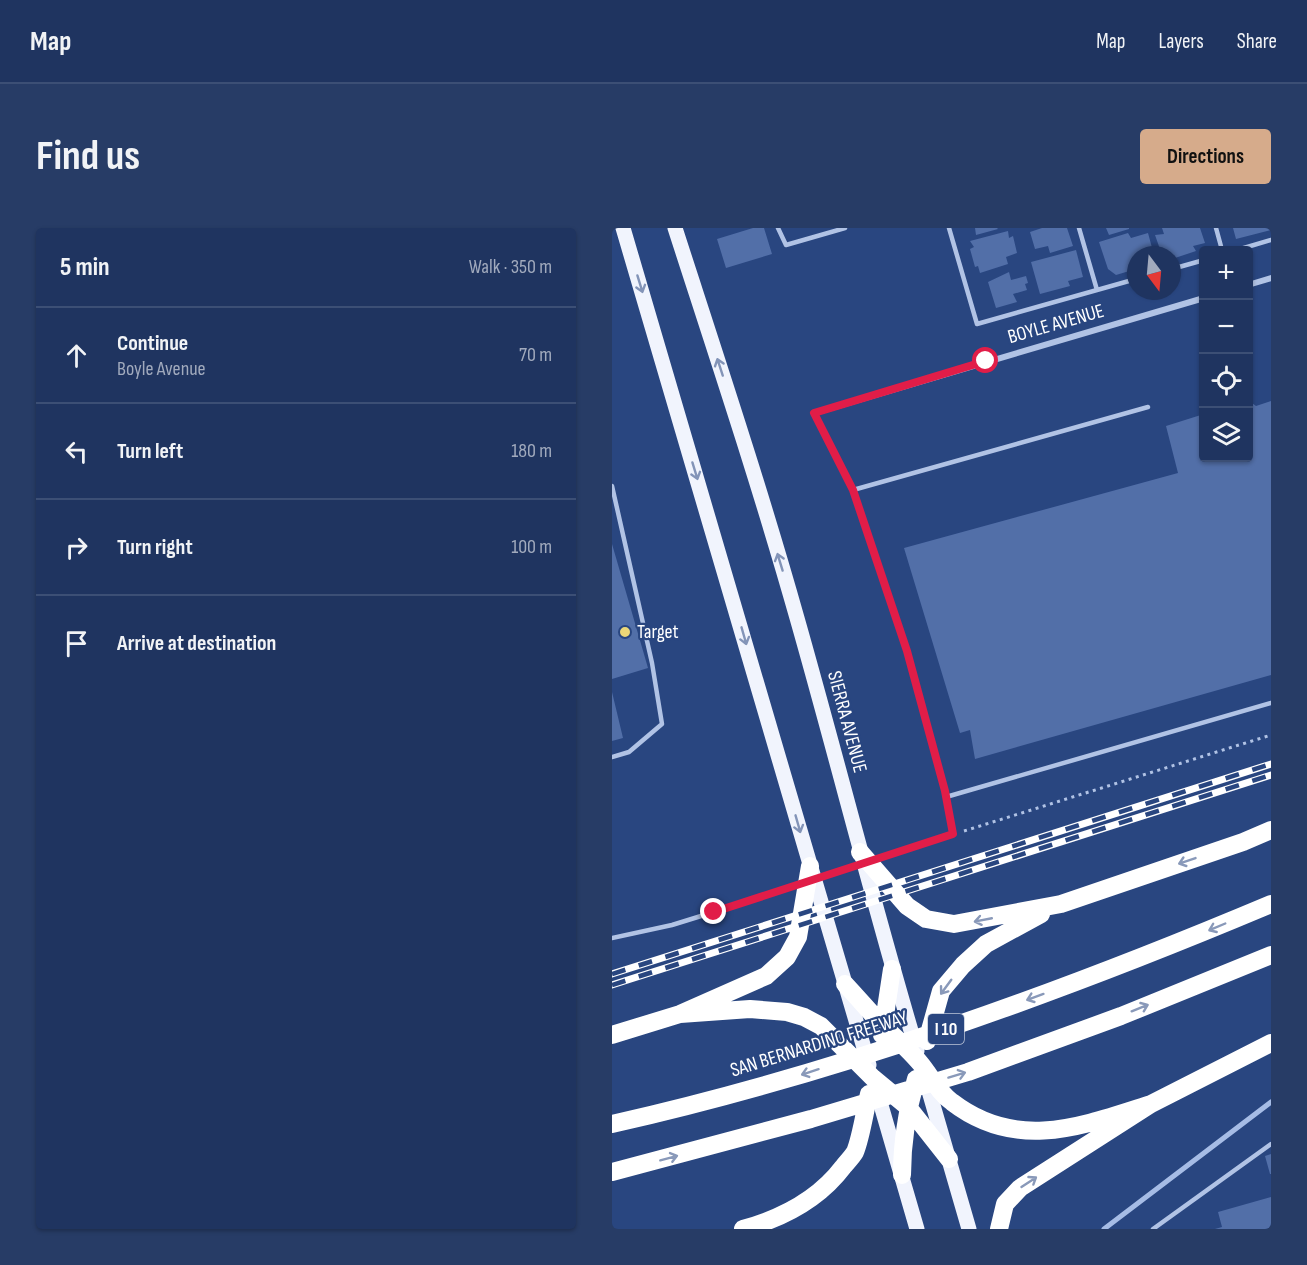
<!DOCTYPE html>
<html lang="en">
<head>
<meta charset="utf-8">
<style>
	body { margin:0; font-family:"Sofia Sans Condensed",sans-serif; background:#273c66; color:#f1f3f6 }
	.controls { position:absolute; right:18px; top:18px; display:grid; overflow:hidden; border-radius:6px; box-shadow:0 2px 4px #0004 }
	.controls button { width:54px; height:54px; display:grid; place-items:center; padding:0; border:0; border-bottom:2px solid #3c4f75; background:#1f3460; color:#f1f3f6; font:30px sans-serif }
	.compass { position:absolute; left:515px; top:18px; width:54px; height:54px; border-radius:50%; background:#1f3460; box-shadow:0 2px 4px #0004; rotate:164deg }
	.stop { position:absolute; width:18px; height:18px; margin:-14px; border:4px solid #e11d48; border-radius:50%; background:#fff }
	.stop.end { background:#e11d48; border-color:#fff; box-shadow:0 2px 6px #0008 }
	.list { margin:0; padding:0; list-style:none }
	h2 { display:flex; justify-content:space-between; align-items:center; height:78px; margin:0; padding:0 24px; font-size:26px }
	h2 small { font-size:20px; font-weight:400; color:#a1aabd }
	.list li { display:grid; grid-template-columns:39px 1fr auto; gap:18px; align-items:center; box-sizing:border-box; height:96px; padding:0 24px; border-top:2px solid #3c4f75 }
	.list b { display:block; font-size:22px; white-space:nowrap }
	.list p { margin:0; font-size:20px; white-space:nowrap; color:#a1aabd }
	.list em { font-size:20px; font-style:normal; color:#a1aabd }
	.icon { flex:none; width:33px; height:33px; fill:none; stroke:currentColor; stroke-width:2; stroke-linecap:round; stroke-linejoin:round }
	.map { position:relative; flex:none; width:659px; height:1001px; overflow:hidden; border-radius:6px }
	header { display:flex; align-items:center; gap:36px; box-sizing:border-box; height:84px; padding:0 30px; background:#1f3460; border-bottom:2px solid #3c4f75 }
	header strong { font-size:28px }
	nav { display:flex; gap:33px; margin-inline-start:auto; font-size:21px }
	.intro { display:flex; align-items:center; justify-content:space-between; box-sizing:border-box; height:144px; padding:0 36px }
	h1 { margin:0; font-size:42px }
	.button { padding:15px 27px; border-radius:6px; background:#d6ab8b; color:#111; font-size:21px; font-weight:700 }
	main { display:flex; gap:36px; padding:0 36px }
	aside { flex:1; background:#1f3460; border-radius:6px; box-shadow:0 2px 4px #0004 }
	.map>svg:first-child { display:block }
</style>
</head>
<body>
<header>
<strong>Map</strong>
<nav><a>Map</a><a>Layers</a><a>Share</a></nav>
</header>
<div class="intro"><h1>Find us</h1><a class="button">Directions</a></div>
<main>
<aside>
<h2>5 min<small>Walk · 350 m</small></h2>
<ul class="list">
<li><svg class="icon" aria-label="ahead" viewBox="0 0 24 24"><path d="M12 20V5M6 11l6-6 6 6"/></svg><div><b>Continue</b><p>Boyle Avenue</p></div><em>70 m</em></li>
<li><svg class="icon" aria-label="left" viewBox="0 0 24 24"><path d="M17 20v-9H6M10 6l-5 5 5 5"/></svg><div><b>Turn left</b></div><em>180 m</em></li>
<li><svg class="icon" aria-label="right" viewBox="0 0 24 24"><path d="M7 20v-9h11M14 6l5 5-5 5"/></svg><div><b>Turn right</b></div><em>100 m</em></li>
<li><svg class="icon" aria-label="arrive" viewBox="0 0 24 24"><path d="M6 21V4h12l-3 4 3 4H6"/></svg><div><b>Arrive at destination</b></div></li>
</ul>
</aside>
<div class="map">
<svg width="659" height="1001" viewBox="0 0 659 1001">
	<rect width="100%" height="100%" fill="#294680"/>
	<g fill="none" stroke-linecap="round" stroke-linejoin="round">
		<path stroke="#a6bce5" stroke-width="5" d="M492 1001 659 874"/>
	</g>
	<path fill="#526fa8" d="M141 0H152L160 26 114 40 105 11Z
		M363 0H385L386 1 364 7Z
		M430 0H455L461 18 438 25 436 18 423 21 418 4Z
		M494 0H517V1L497 7Z
		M550 0H588L593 15 581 18 584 23 563 30 560 26 550 27 543 7 552 6Z
		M621 0H659V2L624 11Z
		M396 3 397 10 401 8 405 25 394 29 396 36 368 45 366 38 363 39 358 21 362 19 358 13Z
		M516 5 519 10 536 5 542 27H524V41L504 47 496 41 487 14Z
		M464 22 471 49 456 53 458 58 428 66 419 34Z
		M397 44 399 52 414 48 416 55 413 56 415 62 401 66 405 74 384 80 376 54Z
		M636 172 644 178 659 173V447L363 531 358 502 348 505 292 320 566 245 554 198 592 186V230H636Z
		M0 316 36 440 0 451Z
		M0 464 11 510 0 513Z
		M659 926V946H658L653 928Z
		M659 969V1001H603L610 999 606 984Z"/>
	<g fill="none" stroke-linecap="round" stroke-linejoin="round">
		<path stroke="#b1c3e5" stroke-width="3" stroke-dasharray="3 4.5" stroke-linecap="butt" d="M352 603 659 507
			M274 628 331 610
			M217 647 237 640
			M112 681 177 660"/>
		<path stroke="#b1c3e5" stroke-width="4.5" d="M166 0 174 17 233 0
			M337 0 365 96 524 51
			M467 0 485 62
			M604 0 610 22
			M625 22 659 12
			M560 41 592 32
			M202 185 241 262 295 423 332 563 341 606
			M0 258 40 435 50 496 17 524 0 529
			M241 262 536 179
			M334 569 659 475
			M0 710 60 697 102 684
			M541 1001 659 916"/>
		<path stroke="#b1c3e5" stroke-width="6" d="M636 57 659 50
			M202 185 592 70"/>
		<path stroke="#f1f4fd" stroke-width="15" d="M11 0 257 837
			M63 0C105 130 148 259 185 390 226 534 262 679 305 823
			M312 846 357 1001
			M264 860 305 1001"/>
		<path stroke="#fff" stroke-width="18" d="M248 624 295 678 314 691 342 696 449 676 631 614 659 602
			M233 756C246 770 259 785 273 800 285 811 298 823 308 835 319 848 326 864 340 874 405 924 470 898 539 876
			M68 786 138 781 175 784 192 789 209 798 261 850 296 879 337 931
			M0 807 68 786 154 748 175 729 186 709 198 638
			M270 807 280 741
			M315 813 329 763 351 737 374 716 429 686
			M0 896C226 845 445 766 659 676
			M0 944 199 891 356 844 509 788 659 727
			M290 947C290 914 295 883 304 851
			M131 1001C171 990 206 972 231 939 235 934 240 929 243 924 249 910 253 882 257 866
			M387 1001 393 976 408 960 539 876 659 815"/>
		<defs>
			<path id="rail" d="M0 746 659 536
				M0 757 659 547"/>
		</defs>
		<use href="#rail" stroke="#fff" stroke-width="7"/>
		<use href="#rail" stroke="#294680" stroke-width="4.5" stroke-dasharray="14" stroke-linecap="butt"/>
	</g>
	<defs><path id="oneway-shaft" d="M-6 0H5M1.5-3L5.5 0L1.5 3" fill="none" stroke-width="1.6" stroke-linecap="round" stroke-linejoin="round" transform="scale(1.5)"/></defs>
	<g stroke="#8394b8">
		<use href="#oneway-shaft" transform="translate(28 56) rotate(73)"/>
		<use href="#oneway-shaft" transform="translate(108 139) rotate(-108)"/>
		<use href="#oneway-shaft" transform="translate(83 243) rotate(73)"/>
		<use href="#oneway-shaft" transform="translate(168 334) rotate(-107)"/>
		<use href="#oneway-shaft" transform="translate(132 408) rotate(74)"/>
		<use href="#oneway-shaft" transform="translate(186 596) rotate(74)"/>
	</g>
	<g stroke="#8999b9">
		<use href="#oneway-shaft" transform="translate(575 633) rotate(161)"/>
		<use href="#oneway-shaft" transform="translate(371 692) rotate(169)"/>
		<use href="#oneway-shaft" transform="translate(605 699) rotate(157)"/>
		<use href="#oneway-shaft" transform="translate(334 759) rotate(126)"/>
		<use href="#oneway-shaft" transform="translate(423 769) rotate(160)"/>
		<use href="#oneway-shaft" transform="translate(528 780) rotate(-22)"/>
		<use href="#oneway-shaft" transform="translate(198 844) rotate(162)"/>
		<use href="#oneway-shaft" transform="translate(345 847) rotate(-17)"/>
		<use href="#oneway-shaft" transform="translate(57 930) rotate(-15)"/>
		<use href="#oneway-shaft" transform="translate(417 954) rotate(-33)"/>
	</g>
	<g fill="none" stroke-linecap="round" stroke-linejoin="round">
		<path stroke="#e11d48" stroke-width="8" d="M102 684 341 606 333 563 295 423 241 262 202 185 374 133"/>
	</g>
	<circle fill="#ecd778" stroke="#294680" stroke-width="2" cx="13" cy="404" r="6"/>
	<g text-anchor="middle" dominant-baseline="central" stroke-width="4.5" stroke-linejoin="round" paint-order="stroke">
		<rect fill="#294680" stroke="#bfc8d9" stroke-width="1.5" x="316" y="786" width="36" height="30" rx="4.5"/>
		<g font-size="18" font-weight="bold" fill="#fff">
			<text x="334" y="801">I 10</text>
		</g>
		<g font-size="20" fill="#fff" stroke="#294680">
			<text transform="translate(444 96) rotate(-16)">BOYLE AVENUE</text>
			<text transform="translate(235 494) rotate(75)">SIERRA AVENUE</text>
			<text transform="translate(207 816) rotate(-17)">SAN BERNARDINO FREEWAY</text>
		</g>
		<g font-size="20" fill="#fff" stroke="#294680" text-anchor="start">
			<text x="25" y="404">Target</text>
		</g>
	</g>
</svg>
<div class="controls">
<button>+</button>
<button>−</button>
<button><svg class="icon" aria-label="locate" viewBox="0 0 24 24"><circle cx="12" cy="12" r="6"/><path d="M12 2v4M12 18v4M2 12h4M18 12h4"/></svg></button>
<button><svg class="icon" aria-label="layers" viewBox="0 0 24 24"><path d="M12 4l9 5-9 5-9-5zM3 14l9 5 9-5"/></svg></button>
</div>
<svg class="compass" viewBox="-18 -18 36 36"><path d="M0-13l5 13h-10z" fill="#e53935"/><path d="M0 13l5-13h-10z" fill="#a1aabd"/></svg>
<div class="stop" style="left:374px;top:133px"></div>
<div class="stop end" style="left:102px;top:684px"></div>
</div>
</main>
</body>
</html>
